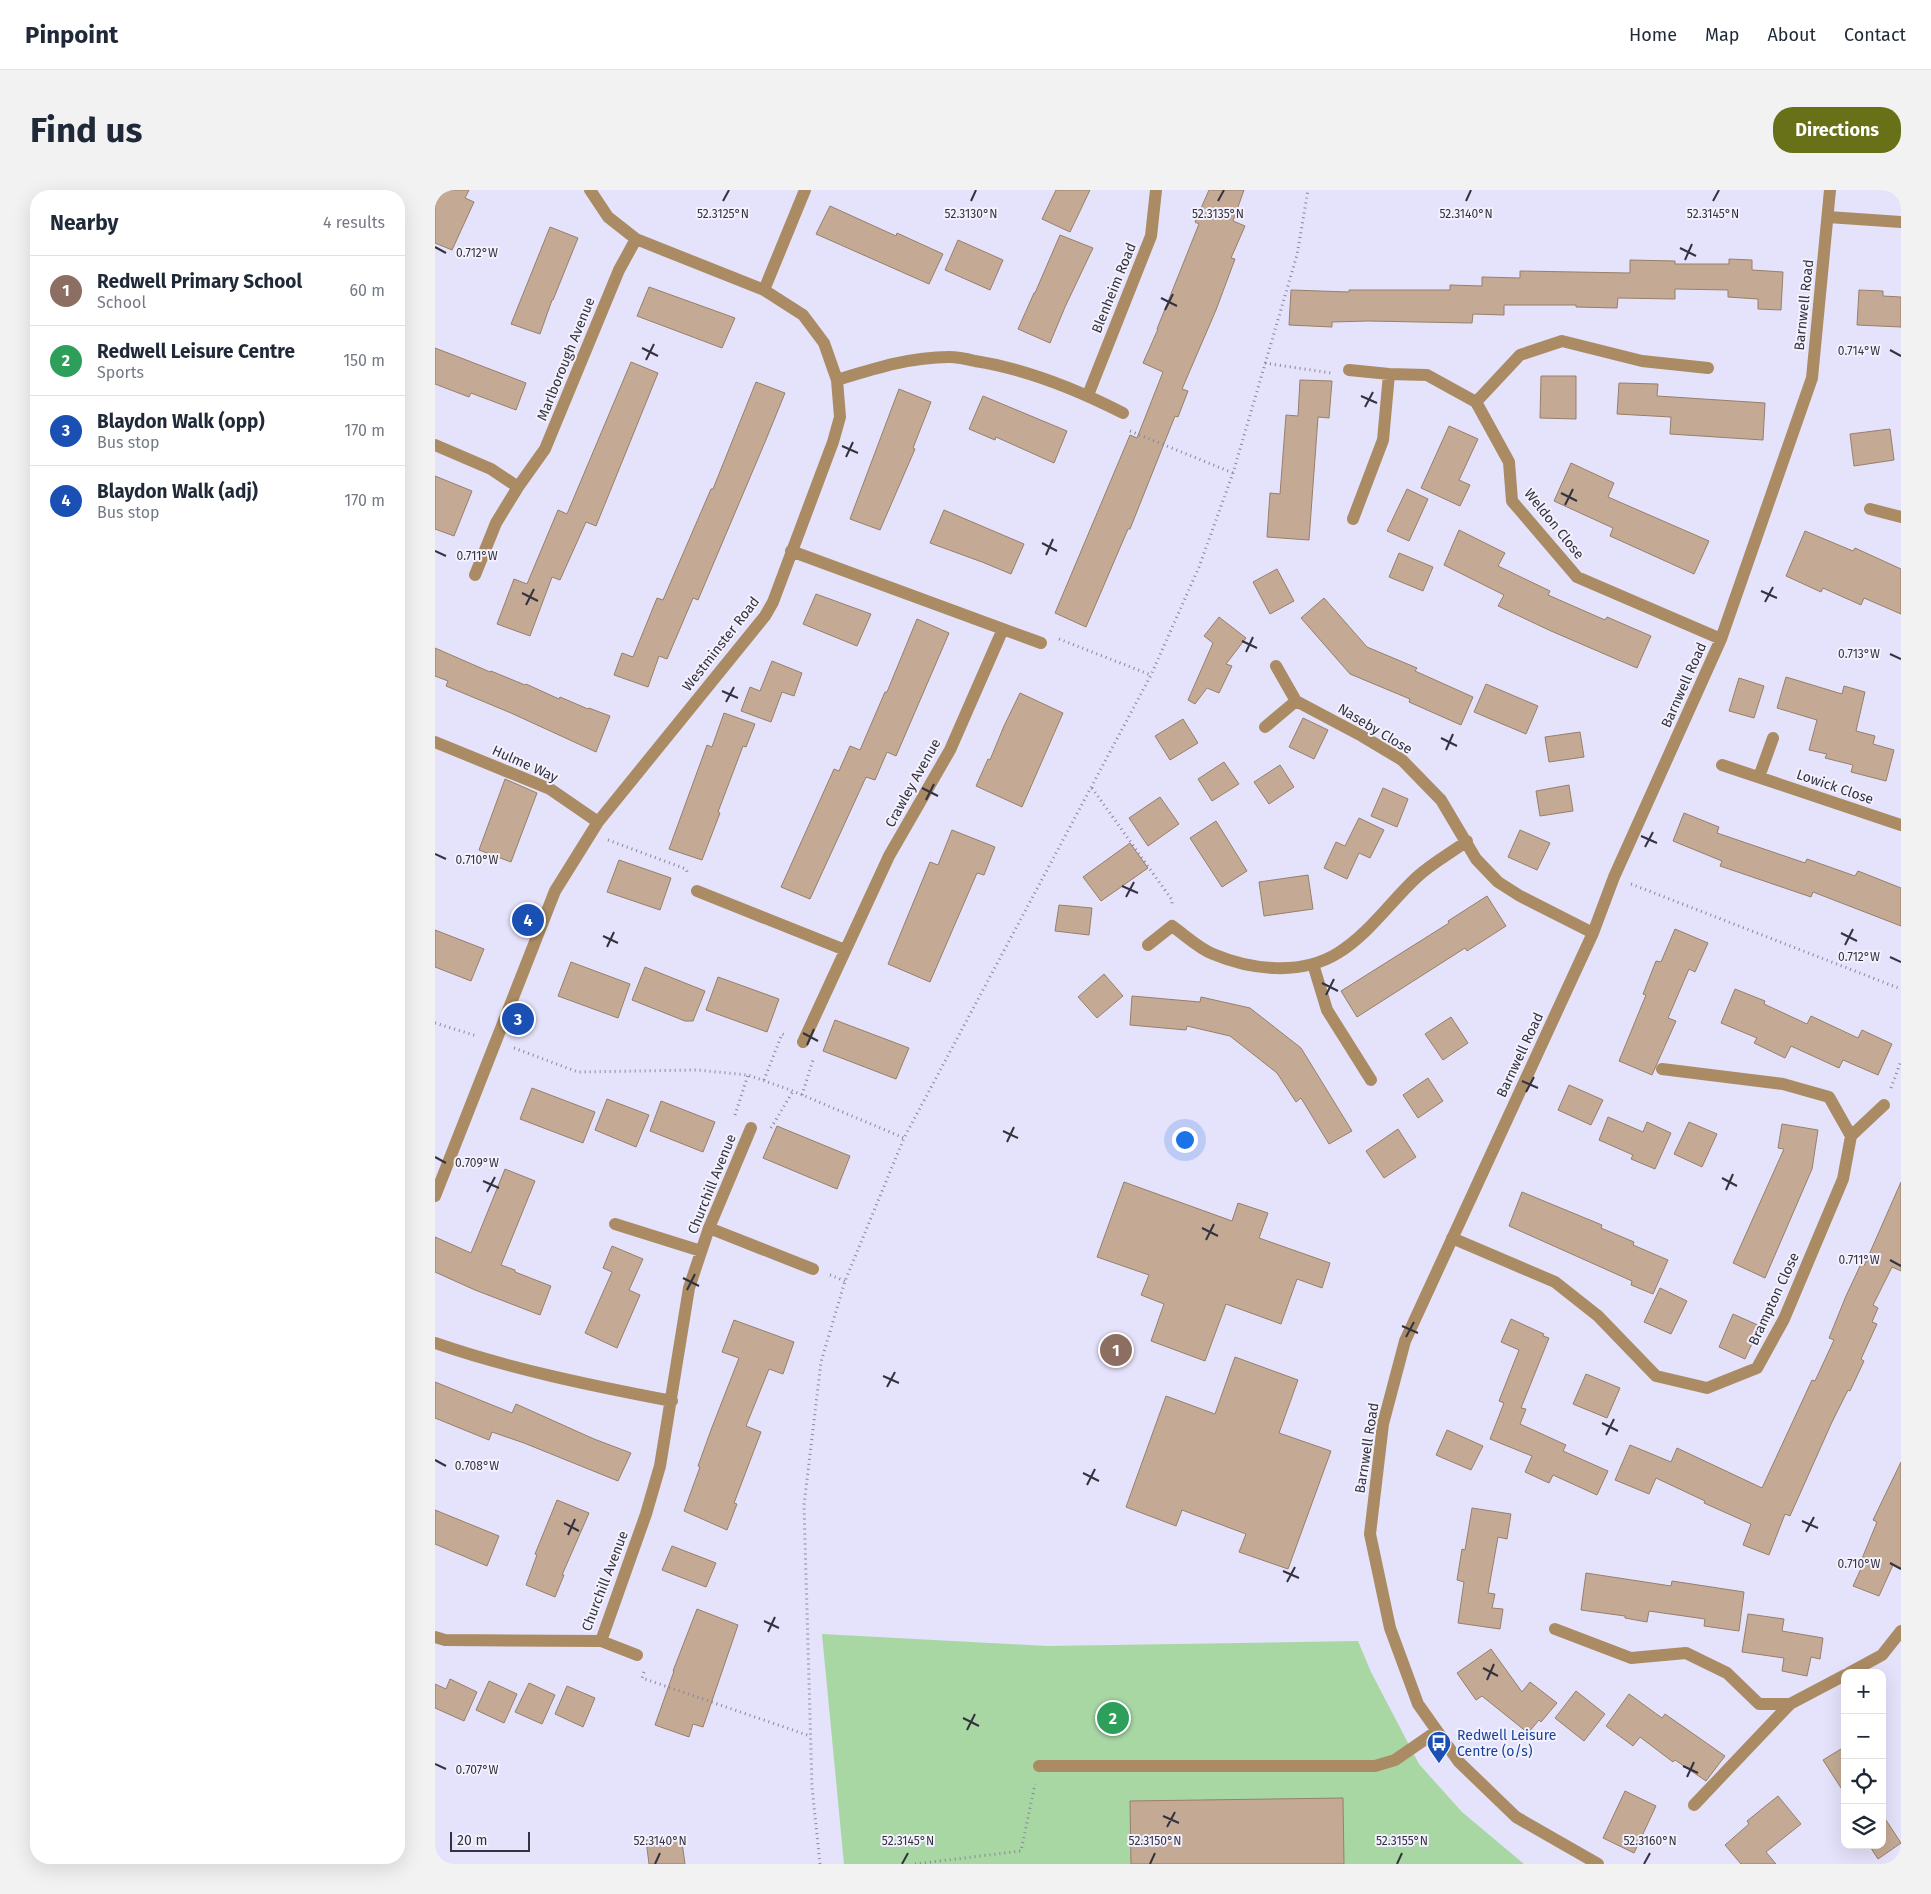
<!DOCTYPE html>
<html lang="en">
<head>
<meta charset="utf-8">
<style>
	body { margin:0; font-family:"Fira Sans",sans-serif; background:#f2f2f3; color:#1f2937 }
	.controls { position:absolute; right:15px; bottom:15px; display:grid; overflow:hidden; border-radius:10px; box-shadow:0 5px 20px #0002 }
	.controls button { width:45px; height:45px; display:grid; place-items:center; padding:0; border:0; border-bottom:1px solid #e0e1e3; background:#fff; color:#1f2937; font:25px sans-serif }
	.scale { position:absolute; left:15px; bottom:12px; width:80px; box-sizing:border-box; padding-left:5px; border:2px solid #34323e; border-top:0; font-size:14px; line-height:18px; white-space:nowrap; color:#34323e; -webkit-text-stroke:4px #f3f1fd; paint-order:stroke }
	.you { position:absolute; left:749px; top:949px; width:18px; height:18px; margin:-12px; border:4px solid #fff; border-radius:50%; background:#1a73e8; box-shadow:0 0 0 8px #1a73e833 }
	.badge { display:grid; place-items:center; width:32px; height:32px; border-radius:50%; background:#697118; color:#fff; font-size:16px; font-weight:700 }
	.pin { position:absolute; translate:-50% -50%; border:2px solid #fff; box-shadow:0 1px 5px #0006 }
	.list { margin:0; padding:0; list-style:none }
	h2 { display:flex; justify-content:space-between; align-items:center; height:65px; margin:0; padding:0 20px; font-size:21px }
	h2 small { font-size:16px; font-weight:400; color:#747a83 }
	.list li { display:grid; grid-template-columns:32px 1fr auto; gap:15px; align-items:center; box-sizing:border-box; height:70px; padding:0 20px; border-top:1px solid #e0e1e3 }
	.list b { display:block; font-size:19px; white-space:nowrap }
	.list p { margin:0; font-size:16px; white-space:nowrap; color:#747a83 }
	.list em { font-size:16px; font-style:normal; color:#747a83 }
	.icon { flex:none; width:28px; height:28px; fill:none; stroke:currentColor; stroke-width:2; stroke-linecap:round; stroke-linejoin:round }
	.map { position:relative; flex:none; width:1466px; height:1674px; overflow:hidden; border-radius:20px }
	header { display:flex; align-items:center; gap:30px; box-sizing:border-box; height:70px; padding:0 25px; background:#fff; border-bottom:1px solid #e0e1e3 }
	header strong { font-size:24px }
	nav { display:flex; gap:28px; margin-inline-start:auto; font-size:18px }
	.intro { display:flex; align-items:center; justify-content:space-between; box-sizing:border-box; height:120px; padding:0 30px }
	h1 { margin:0; font-size:35px }
	.button { padding:12px 22px; border-radius:20px; background:#697118; color:#fff; font-size:18px; font-weight:700 }
	main { display:flex; gap:30px; padding:0 30px }
	aside { flex:1; background:#fff; border-radius:20px; box-shadow:0 5px 20px #0002 }
	.map>svg:first-child { display:block }
</style>
</head>
<body>
<header>
<strong>Pinpoint</strong>
<nav><a>Home</a><a>Map</a><a>About</a><a>Contact</a></nav>
</header>
<div class="intro"><h1>Find us</h1><a class="button">Directions</a></div>
<main>
<aside>
<h2>Nearby<small>4 results</small></h2>
<ul class="list">
<li><span class="badge" style="background:#8d6e63">1</span><div><b>Redwell Primary School</b><p>School</p></div><em>60 m</em></li>
<li><span class="badge" style="background:#2e9e5b">2</span><div><b>Redwell Leisure Centre</b><p>Sports</p></div><em>150 m</em></li>
<li><span class="badge" style="background:#1a4fb4">3</span><div><b>Blaydon Walk (opp)</b><p>Bus stop</p></div><em>170 m</em></li>
<li><span class="badge" style="background:#1a4fb4">4</span><div><b>Blaydon Walk (adj)</b><p>Bus stop</p></div><em>170 m</em></li>
</ul>
</aside>
<div class="map">
<svg width="1466" height="1674" viewBox="0 0 1466 1674">
	<rect width="100%" height="100%" fill="#e5e2fb"/>
	<path fill="#a8d7a4" d="M387 1444 612 1456 923 1451 936 1482 984 1574 1027 1622 1089 1674H409Z"/>
	<path fill="#c4aa94" stroke="#977f6a" d="M0 0H34L30 8 39 12 17 60 0 53Z
		M621 0H655L635 42 607 29Z
		M774 0H809L798 31 810 36 796 68 800 69 781 120 747 199 753 201 743 227 740 226 695 339H693L651 437 620 423 695 245 702 248 728 182 708 173 723 139H722L764 34 760 32Z
		M395 16 461 46 462 43 508 64 494 94 381 44Z
		M115 37 143 48 118 110H117L105 144 76 134Z
		M625 45 658 58 630 117 615 153 583 139 599 103H600Z
		M523 50 568 70 555 100 510 80Z
		M1294 69 1317 70V80L1348 82 1346 120 1323 119V109L1293 107V100L1240 99V109L1183 108 1182 118 1141 117V115H1069V125L1038 124 1037 133 933 131 897 132V137L854 135 856 100 914 102V100H1015V95L1047 96V87L1085 88V81L1195 83V70L1240 71V74H1294Z
		M214 97 300 128 287 158 202 126Z
		M1424 100 1448 101V106L1466 107V137L1422 135Z
		M0 158 91 193 81 220 36 203 34 207 0 194Z
		M196 172 223 183 161 336 151 332 125 390 117 387 95 446 62 434 79 389 92 394 123 320 132 324Z
		M1106 186H1141V229L1105 228Z
		M865 190 897 191 894 228 883 227 874 350 832 347 835 303 845 304 851 225 863 226Z
		M321 192 350 203 330 252 263 410 258 408 232 469 224 466 213 497 179 485 187 463 198 467 222 408 228 410 276 299H278Z
		M1184 193 1223 194 1222 206 1330 213 1328 250 1235 244 1236 227 1182 224Z
		M464 199 496 212 478 258 480 259 445 340 415 329Z
		M548 206 632 241 619 273 561 247 560 250 534 239Z
		M1014 236 1043 249 1024 290 1035 295 1025 316 986 298Z
		M1455 239 1459 270 1419 276 1415 244Z
		M1136 273 1179 293 1173 307 1274 351 1259 384 1175 346 1178 338 1119 311Z
		M0 286 37 301 19 346 0 339Z
		M972 299 993 309 974 351 952 341Z
		M509 320 589 354 576 384 547 372 495 353Z
		M1024 340 1070 363 1063 376 1115 401 1113 405 1170 430 1172 427 1216 446 1202 478 1116 441 1063 416 1069 405 1009 375Z
		M1370 341 1418 361 1420 358 1466 379V424L1429 408 1426 415 1388 398 1386 402 1351 386Z
		M964 363 998 377 988 401 954 387Z
		M842 379 859 411 835 424 818 392Z
		M381 404 436 424 422 456 368 434Z
		M889 408 932 457 982 478 980 481 1038 507 1026 535 974 512 975 509 915 484 866 428Z
		M784 427 811 448 791 474 797 476 784 503 772 498 760 514 753 510 778 453 769 446Z
		M482 429 514 443 461 566 452 562 440 590 431 587 375 709 346 697 399 579 404 581 415 556 425 560 450 502H452Z
		M0 458 55 482 56 481 90 495 91 494 124 509 125 507 153 519 154 518 175 526 161 562 76 523 11 496 13 491 0 486Z
		M337 471 367 483 359 506 347 502 336 532 306 521 315 497 325 501Z
		M1351 487 1407 504 1409 496 1430 502 1421 541 1440 546 1438 554 1459 560 1451 591 1416 582 1418 575 1390 568 1392 564 1374 560 1382 530 1342 518Z
		M1304 488 1329 496 1319 528 1294 521Z
		M1051 494 1103 516 1091 544 1039 522Z
		M585 503 628 523 587 617 541 596 553 569 555 570 569 536Z
		M289 523 320 534 311 557 308 556 283 622 285 623 267 670 234 659 272 555 277 557Z
		M868 528 893 540 879 569 854 557Z
		M748 529 763 553 735 570 720 546Z
		M1145 542 1149 567 1114 572 1110 547Z
		M789 572 804 594 777 611 763 589Z
		M845 575 859 597 834 614 819 592Z
		M70 589 102 603 76 672 44 660Z
		M1134 595 1138 621 1105 626 1101 601Z
		M948 598 973 609 962 637 936 626Z
		M725 607 744 634 713 656 694 628Z
		M1249 623 1284 637 1282 643 1370 673 1372 669 1420 686 1423 681 1466 698V736L1378 702 1376 707 1285 676 1287 671 1238 651Z
		M924 628 949 640 935 668 924 663 912 689 889 678 901 652 910 656Z
		M781 631 812 681 787 697 755 648Z
		M517 640 560 657 549 685 542 683 495 792 453 774 495 672 503 675Z
		M1085 640 1115 653 1102 680 1073 667Z
		M695 653 713 678 666 711 648 687Z
		M184 670 236 688 225 720 172 702Z
		M873 685 878 719 829 726 824 692Z
		M1052 706 1071 736 1032 761 1030 758 922 827 906 801 1014 733 1013 731Z
		M624 715 657 718 654 745 620 741Z
		M1240 739 1273 753 1260 782 1254 779 1233 828 1241 831 1217 885 1184 871 1211 805 1208 804 1221 771 1226 772Z
		M0 740 49 759 36 791 0 777Z
		M136 772 195 794 183 828 123 806Z
		M210 777 270 801 258 831H250L197 810Z
		M669 784 688 806 662 828 643 807Z
		M283 787 344 809 332 842 271 820Z
		M1300 799 1330 811 1329 814 1372 834 1376 826 1423 848 1427 840 1457 854 1443 885 1408 870 1404 878 1356 856 1350 868 1319 853 1322 848 1286 833Z
		M697 806 765 812 766 807 815 818 866 858 917 941 894 954 866 908 861 912 842 883 795 846 752 836 751 840 695 835Z
		M1016 827 1033 853 1008 870 990 844Z
		M400 830 474 858 461 889 388 861Z
		M993 888 1008 911 983 928 968 905Z
		M1134 895 1168 910 1156 935 1123 920Z
		M97 898 160 922 148 953 85 929Z
		M172 909 214 925 201 957 160 940Z
		M226 911 280 932 268 962 215 941Z
		M1173 927 1208 942 1212 932 1236 943 1220 979 1196 969 1198 965 1164 950Z
		M1254 932 1282 944 1267 977 1239 964Z
		M1347 934 1383 940 1377 979 1330 1088 1298 1073 1349 959 1343 958Z
		M342 936 415 966 402 999 328 968Z
		M963 939 981 967 949 988 931 961Z
		M70 979 100 991 66 1075 80 1080V1082L116 1096 105 1125 40 1100 0 1082V1047L36 1063Z
		M689 992 797 1031 803 1013 833 1023 824 1048 895 1073 887 1098 862 1089 846 1134 791 1114 770 1171 716 1151 729 1114 706 1105 714 1085 662 1067Z
		M1466 992V1081L1457 1077 1438 1115 1443 1118 1437 1132 1442 1134 1426 1169 1429 1171 1415 1201 1413 1200 1397 1232 1355 1326 1350 1324 1334 1365 1308 1355 1316 1334 1269 1313 1270 1311 1221 1288 1214 1304 1180 1290 1195 1255 1236 1272 1242 1258 1327 1298 1377 1190 1380 1191 1399 1150 1394 1148 1411 1106 1426 1074 1429 1076Z
		M1087 1002 1167 1035 1166 1038 1199 1052 1198 1055 1233 1070 1218 1104 1196 1095 1197 1091 1074 1036Z
		M177 1056 208 1069 194 1100 205 1105 182 1158 150 1143 177 1082 168 1078Z
		M1225 1098 1252 1111 1236 1144 1209 1132Z
		M1298 1124 1325 1136 1310 1169 1284 1157Z
		M1076 1129 1109 1144 1108 1146 1114 1148 1086 1218 1091 1219 1085 1234 1131 1255 1128 1261 1173 1281 1162 1305 1118 1285 1114 1293 1090 1282 1097 1266 1055 1249 1069 1213 1064 1211 1084 1160 1066 1152Z
		M299 1130 359 1152 348 1184 334 1179 311 1236 326 1242 299 1313 302 1314 292 1340 249 1321 265 1277 263 1276 276 1240 304 1168 287 1162Z
		M800 1167 863 1190 844 1243 896 1261 853 1379 804 1362 811 1344 747 1320 741 1336 691 1317 731 1206 780 1224Z
		M1151 1184 1185 1198 1172 1228 1138 1214Z
		M0 1192 77 1223 81 1214 159 1249 196 1263 183 1291 89 1253 57 1242 54 1250 0 1228Z
		M1012 1240 1048 1256 1036 1280 1001 1265Z
		M1466 1272V1378L1458 1375 1444 1406 1418 1396 1429 1372 1426 1371 1442 1332 1438 1330Z
		M122 1310 154 1323 127 1385H129L120 1407 91 1395 102 1365 100 1364Z
		M1037 1318 1076 1324 1072 1349 1063 1347 1053 1403 1060 1404 1057 1418 1068 1419 1065 1439 1023 1433 1029 1392 1022 1390 1027 1359 1030 1360Z
		M0 1320 64 1346 52 1376 0 1354Z
		M237 1356 281 1373 271 1397 227 1380Z
		M1151 1383 1236 1396 1237 1391 1309 1402 1304 1441 1269 1436 1270 1429 1214 1421 1212 1432 1190 1428V1426L1146 1420Z
		M262 1419 303 1435 268 1537 258 1534 254 1547 220 1535 239 1481H238Z
		M1313 1424 1349 1429 1347 1441 1388 1448 1385 1469 1376 1467 1372 1486 1347 1481 1349 1468 1307 1462Z
		M1056 1459 1087 1502 1095 1492 1122 1513 1106 1532 1104 1530 1093 1543 1047 1506 1041 1510 1022 1483Z
		M15 1489 42 1502 29 1531 0 1518V1494L11 1499Z
		M54 1491 82 1504 69 1533 41 1520Z
		M94 1493 120 1505 107 1534 80 1522Z
		M132 1496 160 1508 148 1537 120 1524Z
		M1141 1501 1170 1524 1149 1551 1120 1528Z
		M1194 1504 1227 1528 1230 1524 1290 1566 1271 1591 1240 1570 1238 1572 1205 1547 1198 1556 1171 1536Z
		M1406 1559 1410 1566V1604L1388 1570Z
		M1190 1601 1221 1616 1199 1663 1168 1648Z
		M1343 1606 1366 1634 1331 1662 1341 1674H1306L1290 1655 1314 1634 1312 1631Z
		M908 1608 909 1674H696L695 1611Z
		M1447 1624 1466 1653 1443 1669 1434 1655H1447Z
		M246 1645 250 1674H214L211 1650Z"/>
	<g fill="none" stroke-linecap="round" stroke-linejoin="round">
		<path stroke="#898799" stroke-width="3" stroke-dasharray="1 4" stroke-linecap="butt" d="M830 173 896 183
			M695 241 798 283
			M624 449 716 485
			M657 598 737 710V717
			M173 650 251 679 253 684
			M1196 694 1466 799
			M0 833 42 846
			M79 858 143 882 262 880 313 885 358 901 469 948
			M329 890 347 844 350 845
			M1456 898 1466 871
			M367 905 378 870
			M300 925 313 885
			M336 938 358 901
			M395 1085 410 1091
			M209 1482 207 1488 375 1546
			M385 1674 377 1597 369 1315 386 1172 410 1091 469 948 716 485 764 377 798 283 862 65 873 0
			M480 1674 586 1661 600 1594"/>
		<path stroke="#aa8b63" stroke-width="12" d="M1393 27 1466 32
			M329 100 370 0
			M914 180 954 184 992 185 1041 212 1074 272 1077 311 1142 387 1286 449
			M402 190C438 179 475 167 514 167 522 167 532 169 540 171 592 179 641 199 688 223
			M653 205 716 46 721 0
			M1041 212 1085 165 1127 151 1207 171 1273 178
			M0 255 56 279 83 297
			M1435 319 1466 327
			M918 329 948 250 954 184
			M356 361 606 453
			M40 385 61 333 83 297 110 259 184 80 201 49
			M841 476 861 511 927 546 967 570 1006 610 1041 669 1063 692 1085 706 1158 743
			M830 537 861 511
			M0 552 115 599 163 632
			M1287 575 1466 635
			M1324 587 1338 548
			M262 701 410 760
			M713 755 737 736C750 745 763 758 778 764 816 780 866 786 903 763 934 744 956 711 982 687 997 673 1016 663 1032 651
			M878 774 892 820 936 890
			M368 852 454 666 515 560 568 439
			M1416 946 1449 915
			M0 1006 120 701 163 632 330 426 338 412 398 252 405 227 402 190 389 153 368 125 329 100 201 49 173 27 155 0
			M180 1034 266 1061
			M274 1038 378 1079
			M1017 1048 1120 1092 1163 1126 1221 1186 1272 1198 1322 1178 1349 1129 1408 989 1416 946 1394 907 1348 894 1227 879
			M0 1153C75 1179 158 1196 237 1211
			M1120 1439 1196 1468 1251 1463 1292 1483 1324 1514H1355L1410 1485
			M0 1447 10 1450 166 1451 211 1324 225 1276 254 1098 274 1038 316 938
			M166 1451 202 1465
			M1414 1483 1447 1465 1466 1441
			M604 1576H940L960 1570 1002 1541
			M1259 1615 1355 1514
			M1163 1674 1081 1627 1024 1572 983 1514 955 1438 935 1344 948 1234 970 1151 1158 743 1179 687 1286 449 1377 188 1395 0"/>
	</g>
	<path fill="none" stroke="#34323e" stroke-width="2" d="M288 11 294 0M536 11 541 0M783 11 789 0M1031 11 1036 0M1278 11 1284 0M0 57 11 63M1245 58 1261 66M1250 70 1257 54M726 108 742 116M730 120 738 104M207 158 223 166M1455 160 1466 166M211 170 219 154M926 206 942 213M930 217 938 202M407 256 423 263M411 267 418 252M1126 303 1142 311M1130 315 1138 299M607 353 622 361M0 361 11 366M611 365 618 349M1326 401 1342 408M87 403 103 411M1330 412 1338 397M91 415 99 399M807 451 822 458M811 462 818 447M1455 464 1466 469M287 501 303 508M291 512 299 497M1006 548 1022 556M1011 560 1018 544M487 598 503 606M491 610 499 594M1206 646 1222 653M1210 657 1218 642M0 664 11 669M687 696 703 703M691 707 699 692M1406 743 1422 751M168 746 183 753M1410 755 1418 739M172 757 179 742M1455 767 1466 772M887 793 903 801M891 805 899 789M368 843 383 851M372 855 379 839M1087 891 1103 898M1091 902 1099 887M568 941 583 948M572 952 579 937M0 967 11 973M1287 988 1302 996M48 991 64 998M1291 1000 1298 984M52 1002 60 987M767 1038 783 1046M771 1050 779 1034M1455 1070 1466 1076M248 1088 264 1096M252 1100 260 1084M967 1136 983 1143M971 1147 979 1132M448 1186 464 1193M452 1197 460 1182M1167 1233 1183 1241M1171 1245 1179 1229M0 1270 11 1276M648 1283 664 1291M652 1295 660 1279M1367 1331 1383 1338M129 1333 144 1341M1371 1342 1379 1327M133 1345 140 1329M1455 1373 1466 1379M848 1381 864 1388M852 1392 860 1377M329 1431 344 1438M333 1442 340 1427M1048 1478 1063 1486M1052 1490 1059 1474M528 1528 544 1536M532 1540 540 1524M0 1574 11 1579M1248 1576 1263 1583M1252 1587 1259 1572M728 1626 744 1633M732 1637 740 1622M220 1674 225 1663M467 1674 473 1663M715 1674 720 1663M962 1674 967 1663M1209 1674 1215 1663"/>
	<defs>
		<symbol id="bus-pin" viewBox="-11 -11 22 30"><path d="M0 17L-7.5 6A9.5 9.5 0 1 1 7.5 6Z" fill="#1a4fb4" stroke="#f3f1fd"/><path d="M-5-6H5V4H4V6H2V4H-2V6H-4V4H-5ZM-3.5-4V0h7V-4ZM-3.5 1.2v1.5H-2V1.2ZM2 1.2v1.5H3.5V1.2Z" fill="#fff"/></symbol>
	</defs>
	<g fill-rule="evenodd">
		<use href="#bus-pin" x="990" y="1539" width="28" height="38"/>
	</g>
	<g text-anchor="middle" dominant-baseline="central" stroke-width="4" stroke-linejoin="round" paint-order="stroke">
		<g font-size="14" fill="#34323e" stroke="#f3f1fd">
			<text transform="translate(679 98) rotate(-68)">Blenheim Road</text>
			<text transform="translate(1369 115) rotate(-84)">Barnwell Road</text>
			<text transform="translate(131 169) rotate(-68)">Marlborough Avenue</text>
			<text transform="translate(1119 334) rotate(51)">Weldon Close</text>
			<text transform="translate(286 454) rotate(-52)">Westminster Road</text>
			<text transform="translate(1249 495) rotate(-66)">Barnwell Road</text>
			<text transform="translate(940 539) rotate(31)">Naseby Close</text>
			<text transform="translate(90 574) rotate(24)">Hulme Way</text>
			<text transform="translate(478 593) rotate(-61)">Crawley Avenue</text>
			<text transform="translate(1400 597) rotate(19)">Lowick Close</text>
			<text transform="translate(1085 865) rotate(-65)">Barnwell Road</text>
			<text transform="translate(277 994) rotate(-68)">Churchill Avenue</text>
			<text transform="translate(1339 1109) rotate(-65)">Brampton Close</text>
			<text transform="translate(932 1258) rotate(-81)">Barnwell Road</text>
			<text transform="translate(170 1391) rotate(-69)">Churchill Avenue</text>
		</g>
		<g font-size="14" fill="#164399" stroke="#f3f1fd" text-anchor="start">
			<text x="1022" y="1545">Redwell Leisure<tspan x="1022" dy="16">Centre (o/s)</tspan></text>
		</g>
	</g>
	<g font-size="12" text-anchor="middle" fill="#34323e" stroke="#f3f1fd" stroke-width="4" stroke-linejoin="round" paint-order="stroke">
		<text x="1031" y="28">52.3140°N</text>
		<text x="1278" y="28">52.3145°N</text>
		<text x="288" y="28">52.3125°N</text>
		<text x="536" y="28">52.3130°N</text>
		<text x="783" y="28">52.3135°N</text>
		<text x="42" y="67">0.712°W</text>
		<text x="1424" y="165">0.714°W</text>
		<text x="42" y="370">0.711°W</text>
		<text x="1424" y="468">0.713°W</text>
		<text x="42" y="674">0.710°W</text>
		<text x="1424" y="771">0.712°W</text>
		<text x="42" y="977">0.709°W</text>
		<text x="1424" y="1074">0.711°W</text>
		<text x="42" y="1280">0.708°W</text>
		<text x="1424" y="1378">0.710°W</text>
		<text x="42" y="1584">0.707°W</text>
		<text x="225" y="1655">52.3140°N</text>
		<text x="473" y="1655">52.3145°N</text>
		<text x="720" y="1655">52.3150°N</text>
		<text x="967" y="1655">52.3155°N</text>
		<text x="1215" y="1655">52.3160°N</text>
	</g>
</svg>
<div class="controls">
<button>+</button>
<button>−</button>
<button><svg class="icon" aria-label="locate" viewBox="0 0 24 24"><circle cx="12" cy="12" r="6"/><path d="M12 2v4M12 18v4M2 12h4M18 12h4"/></svg></button>
<button><svg class="icon" aria-label="layers" viewBox="0 0 24 24"><path d="M12 4l9 5-9 5-9-5zM3 14l9 5 9-5"/></svg></button>
</div>
<div class="scale">20 m</div>
<div class="you"></div>
<div class="pin badge" style="left:681px;top:1160px;background:#8d6e63">1</div>
<div class="pin badge" style="left:678px;top:1528px;background:#2e9e5b">2</div>
<div class="pin badge" style="left:83px;top:829px;background:#1a4fb4">3</div>
<div class="pin badge" style="left:93px;top:730px;background:#1a4fb4">4</div>
</div>
</main>
</body>
</html>
